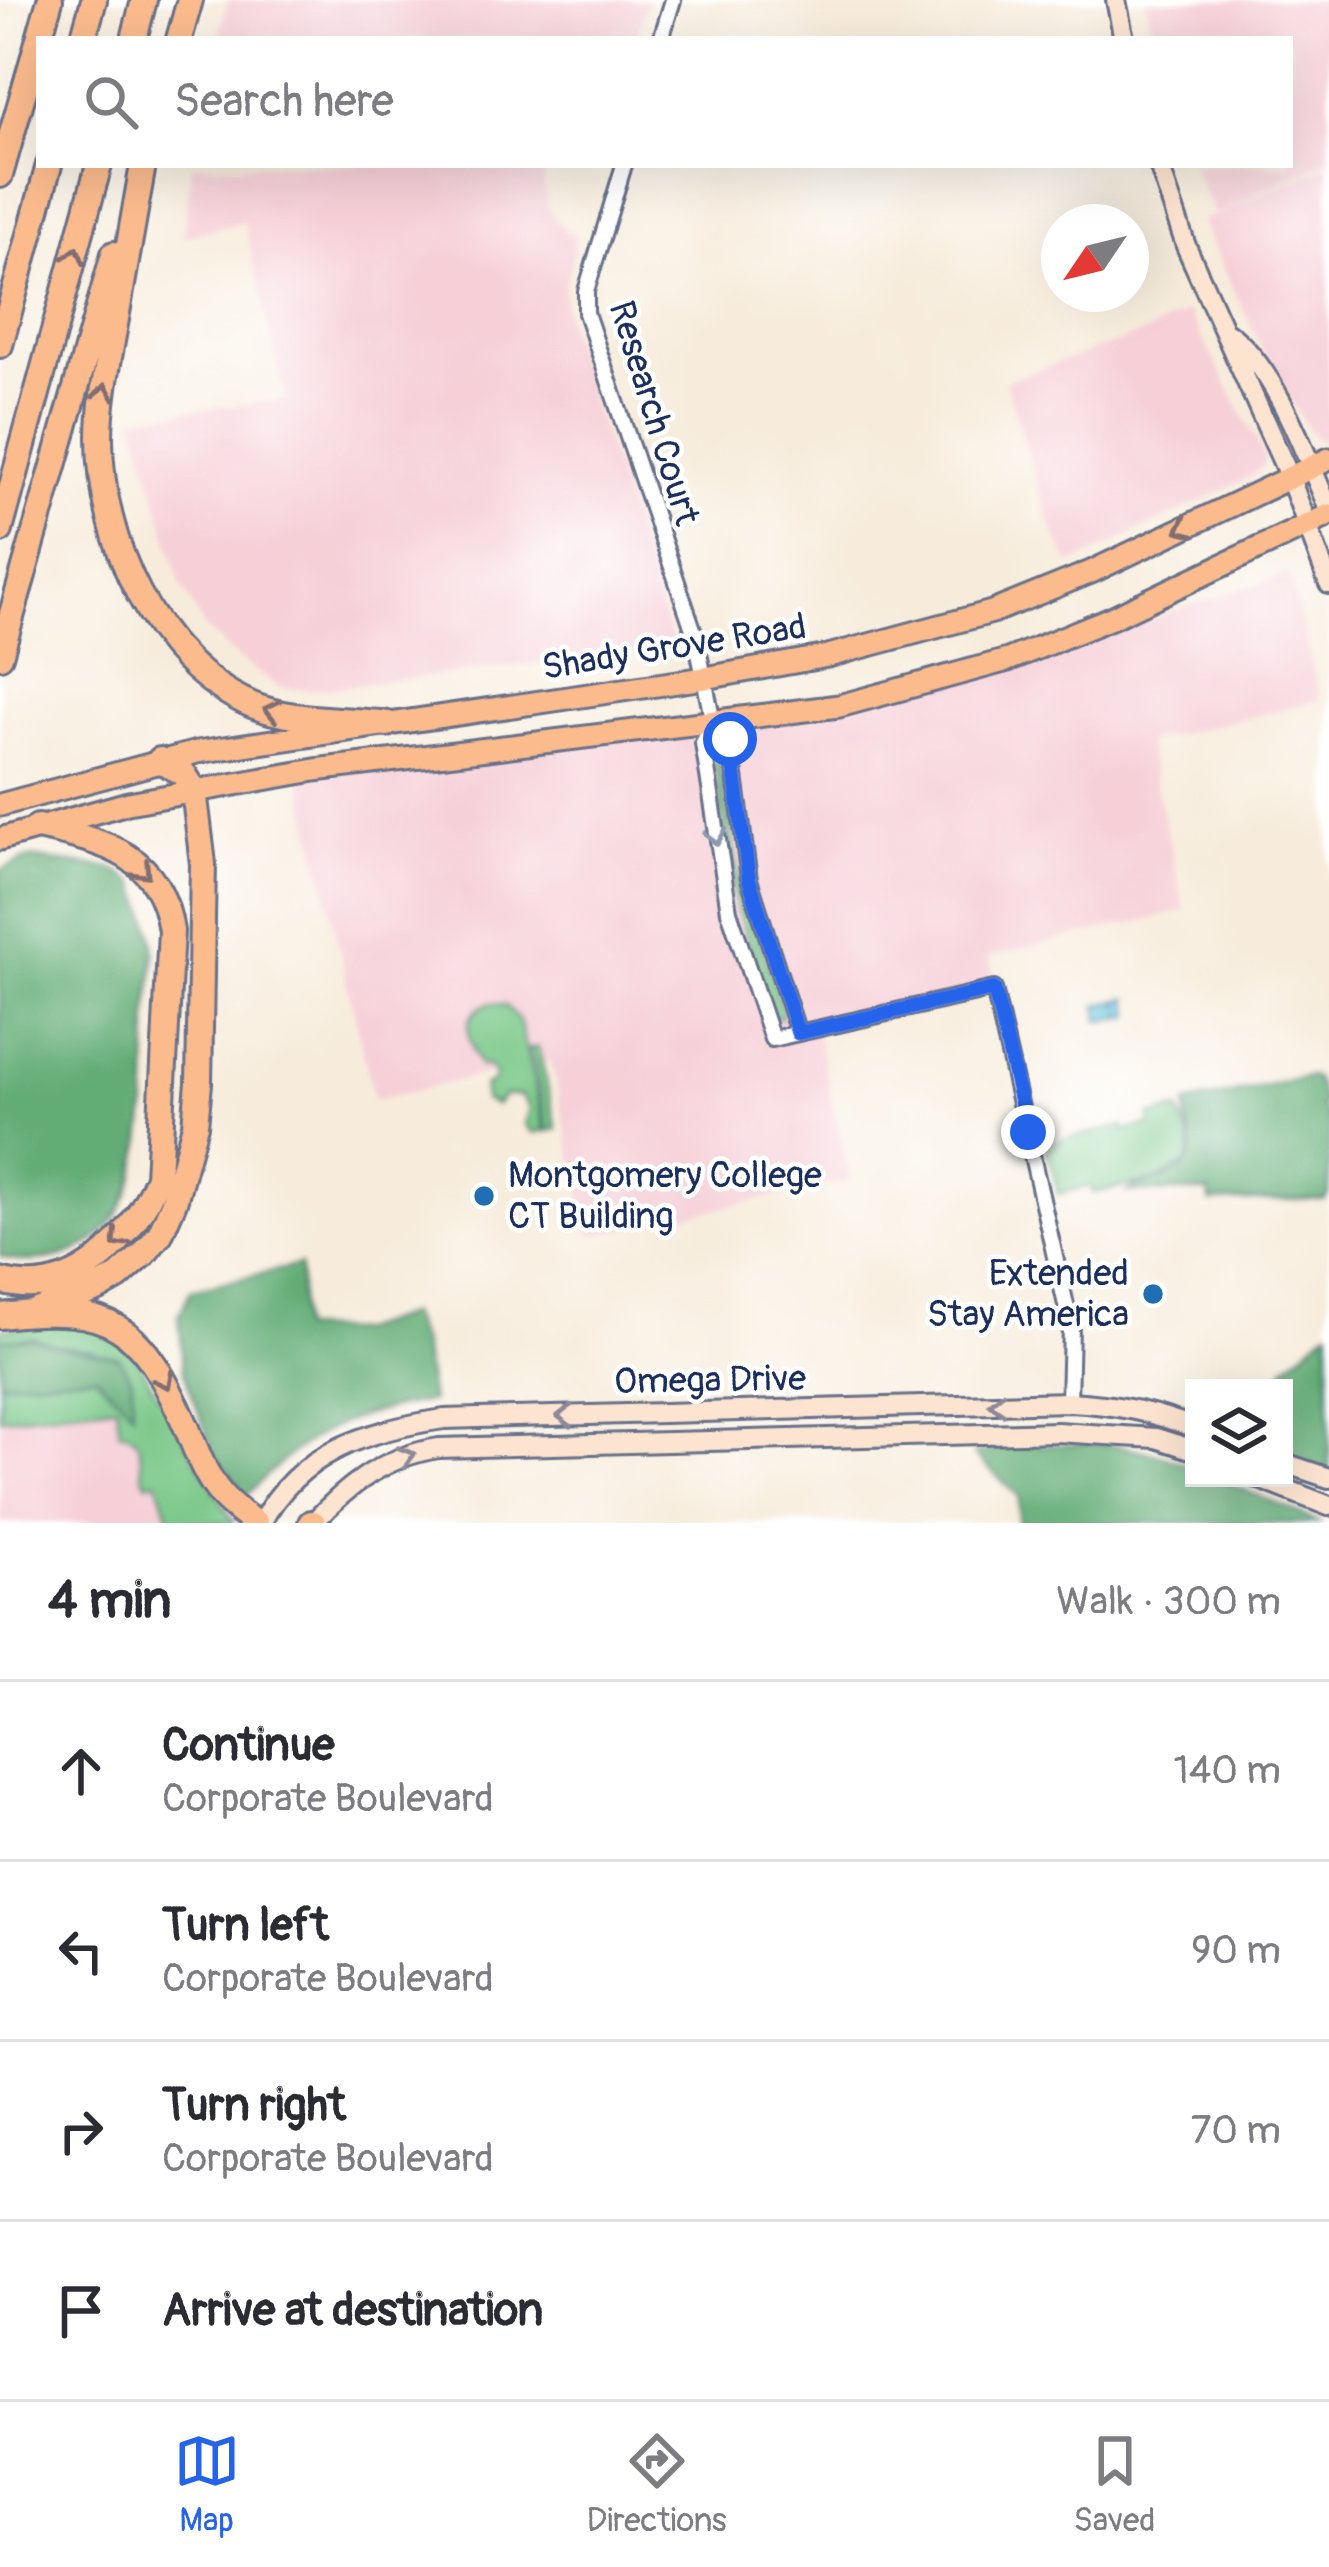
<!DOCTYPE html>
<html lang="en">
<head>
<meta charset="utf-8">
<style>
	body { margin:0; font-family:Pangolin,sans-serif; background:#f7f7f7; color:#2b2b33 }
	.controls { position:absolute; right:36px; bottom:36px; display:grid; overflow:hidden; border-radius:0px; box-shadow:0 12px 48px #0002 }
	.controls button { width:108px; height:108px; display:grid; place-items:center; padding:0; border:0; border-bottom:3px solid #e1e1e2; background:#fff; color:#2b2b33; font:60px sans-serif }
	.compass { position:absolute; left:1041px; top:204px; width:108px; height:108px; border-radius:50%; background:#fff; box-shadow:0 12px 48px #0002; rotate:235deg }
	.stop { position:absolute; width:36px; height:36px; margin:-27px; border:9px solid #2563eb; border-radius:50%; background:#fff }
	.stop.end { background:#2563eb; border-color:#fff; box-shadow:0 3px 12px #0008 }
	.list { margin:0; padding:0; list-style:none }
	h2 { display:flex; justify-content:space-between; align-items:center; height:156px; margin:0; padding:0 48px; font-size:51px }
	h2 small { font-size:39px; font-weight:400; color:#7c7c81 }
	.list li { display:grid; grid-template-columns:78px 1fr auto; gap:36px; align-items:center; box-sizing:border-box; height:180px; padding:0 48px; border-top:3px solid #e1e1e2 }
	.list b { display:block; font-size:45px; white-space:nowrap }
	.list p { margin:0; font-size:39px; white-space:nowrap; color:#7c7c81 }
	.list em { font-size:39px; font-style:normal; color:#7c7c81 }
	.icon { flex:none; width:66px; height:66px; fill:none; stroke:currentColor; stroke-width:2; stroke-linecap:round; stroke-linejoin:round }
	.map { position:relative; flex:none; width:1329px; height:1523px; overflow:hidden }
	.search { position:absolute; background:#fff; box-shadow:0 12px 48px #0002; left:36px; right:36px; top:36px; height:132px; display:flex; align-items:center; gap:30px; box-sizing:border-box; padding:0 42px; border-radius:0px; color:#7c7c81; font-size:45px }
	.sheet { height:876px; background:#fff }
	nav { display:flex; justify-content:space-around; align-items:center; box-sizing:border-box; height:168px; border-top:3px solid #e1e1e2; background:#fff; font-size:33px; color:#7c7c81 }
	nav a { display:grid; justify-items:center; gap:6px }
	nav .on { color:#2563eb }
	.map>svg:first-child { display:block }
</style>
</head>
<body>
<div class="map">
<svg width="1329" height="1523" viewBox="0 0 1329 1523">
	<rect width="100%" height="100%" fill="#fff"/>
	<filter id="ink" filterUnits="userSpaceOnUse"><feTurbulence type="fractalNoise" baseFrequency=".00833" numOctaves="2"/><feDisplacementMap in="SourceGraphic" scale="24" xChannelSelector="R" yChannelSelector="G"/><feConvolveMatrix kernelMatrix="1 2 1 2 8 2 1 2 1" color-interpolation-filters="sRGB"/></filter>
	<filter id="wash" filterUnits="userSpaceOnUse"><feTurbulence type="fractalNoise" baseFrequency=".004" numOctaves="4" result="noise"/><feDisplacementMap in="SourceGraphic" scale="48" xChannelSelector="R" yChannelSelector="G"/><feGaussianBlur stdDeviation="2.7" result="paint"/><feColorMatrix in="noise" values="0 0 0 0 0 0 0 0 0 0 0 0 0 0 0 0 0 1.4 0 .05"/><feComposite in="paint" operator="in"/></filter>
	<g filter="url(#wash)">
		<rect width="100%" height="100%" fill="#f7ecdb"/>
		<path fill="#f6cfd7" d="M228 0H648L636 39H218Z
			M1146 0H1329V159L1214 214 1192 165H1290V39H1154Z
			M1329 164V444L1314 438 1271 368 1201 221Z
			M192 165H549L543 180 547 205 556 221 575 238 574 256 563 288 566 321 674 648 311 690 279 687 235 656 204 627 181 585 134 417 286 400 244 222 183 237Z
			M1188 311 1264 455V465L1248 478 1070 565 1051 525 1005 381 1145 333Z
			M1289 574 1320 700 1146 742 1185 911 989 956 996 990 816 1031 850 1180 591 1236 550 1060 374 1100 300 776 639 736 1011 663Z
			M169 1391 206 1475 253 1523H0V1410Z"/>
		<path fill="#79c787" stroke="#4a7b72" stroke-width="3" d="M717 743 740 884 783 1011 782 1018 774 1017 735 905 712 746Z
			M491 1003 506 1006 519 1020 545 1131 533 1133 525 1124 530 1109 521 1096 505 1095 496 1105 484 1100V1086L492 1083 495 1075 488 1066H480C468 1041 457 1015 491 1003Z
			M538 1047 557 1129 548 1131 530 1049Z
			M1178 1110C1187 1130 1195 1142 1187 1163L1156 1180 1093 1193 1090 1186 1058 1194 1048 1151 1053 1142 1123 1126 1125 1131 1151 1125 1150 1116Z
			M60 1323 89 1326 131 1349 234 1523H171L157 1481 147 1483 144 1479C139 1460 145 1433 120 1431L116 1405 0 1418V1382L95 1375 132 1410 93 1350C61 1348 33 1338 0 1339V1329Z"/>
		<path fill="#62ac74" stroke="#3e6e69" stroke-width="3" d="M28 858 111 868 136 883C141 900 150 918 153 936 158 962 149 993 148 1020 147 1098 154 1238 55 1258 35 1262 19 1263 0 1256V871Z
			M1310 1076 1315 1078 1324 1102 1321 1107 1329 1119V1193L1325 1199 1210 1202 1209 1192H1127C1145 1178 1186 1182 1192 1152 1195 1135 1183 1122 1186 1104Z
			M300 1265V1329L358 1331 409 1314 422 1346 431 1401C347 1414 306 1432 247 1495L215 1456 183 1370 179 1315 191 1290Z
			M1329 1329V1472L1284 1453V1388H1260L1276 1382 1286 1366Z
			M34 1338 65 1348 119 1357 132 1380 133 1412 95 1375 0 1382V1339Z
			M1110 1444C1139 1449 1167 1455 1194 1468V1478H1217L1321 1523H1018L1019 1497 974 1454 1012 1445Z"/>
		<path fill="#5ac1d8" stroke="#3a789b" stroke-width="3" d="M1128 998 1132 1016 1124 1018 1121 1012V1019L1100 1021 1098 1005 1117 1001 1120 1007 1119 1000Z"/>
	</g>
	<g filter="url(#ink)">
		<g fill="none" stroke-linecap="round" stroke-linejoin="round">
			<defs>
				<path id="street" d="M661 39 673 0
					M624 165 586 291V313L696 638 713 723 703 743 729 911 772 1039 994 989 1071 1327 1069 1402
					M713 723 730 739 749 879 798 1033"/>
				<path id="secondary" d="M1116 0 1124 39
					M1159 165 1186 246 1290 478 1329 584
					M1228 333C1275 366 1306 456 1329 509
					M1284 1463 1329 1478
					M1257 1478 1329 1506
					M261 1523C299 1451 369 1430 444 1419L1069 1402C1113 1404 1153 1411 1194 1428
					M313 1523C349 1484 386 1456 439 1448L1057 1432 1156 1438 1194 1450"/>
				<path id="primary" d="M0 805 197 752 705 678 828 656 992 612 1091 572 1329 459
					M0 839 128 803 315 770 839 706 1008 660 1111 618 1329 515"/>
				<path id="highway" d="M83 39 94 0
					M134 39 144 0
					M179 39 190 0
					M143 165C134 216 125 268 116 319 109 359 100 398 100 438 100 540 153 662 252 705 292 722 345 718 388 724
					M0 175 50 0
					M0 345 49 165
					M0 530 99 165
					M0 656 114 254
					M0 1281C75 1302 132 1239 158 1177L171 931C160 853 105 842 38 827
					M34 1312 97 1289 118 1277 144 1254 160 1234 174 1202 195 1125 199 1083 203 864 194 790 184 774 160 760
					M0 1316C113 1303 142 1326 186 1426 196 1449 204 1474 220 1493 229 1505 243 1514 255 1523
					M311 1523H313"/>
			</defs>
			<use href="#street" stroke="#68718a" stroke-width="20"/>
			<use href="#secondary" stroke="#68718a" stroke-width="24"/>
			<use href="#primary" stroke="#68718a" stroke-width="27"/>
			<use href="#highway" stroke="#68718a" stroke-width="30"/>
			<use href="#street" stroke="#fff" stroke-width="14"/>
			<use href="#secondary" stroke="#fde4d1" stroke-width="18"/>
			<use href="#primary" stroke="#fbbb8d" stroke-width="21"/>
			<use href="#highway" stroke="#fbbb8d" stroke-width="24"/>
		</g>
		<defs><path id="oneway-chevron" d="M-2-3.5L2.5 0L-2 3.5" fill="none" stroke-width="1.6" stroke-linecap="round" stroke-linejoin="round" transform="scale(3)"/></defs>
		<g stroke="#806e73">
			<use href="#oneway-chevron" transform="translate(75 255) rotate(-75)"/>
			<use href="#oneway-chevron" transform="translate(104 392) rotate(-83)"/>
			<use href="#oneway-chevron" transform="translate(1184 528) rotate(155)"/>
			<use href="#oneway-chevron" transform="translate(272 710) rotate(-167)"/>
			<use href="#oneway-chevron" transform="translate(143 871) rotate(47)"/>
			<use href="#oneway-chevron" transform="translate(119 1240) rotate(134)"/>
			<use href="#oneway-chevron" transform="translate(165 1381) rotate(63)"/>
		</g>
		<use stroke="#8d97ae" href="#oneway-chevron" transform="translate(716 837) rotate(82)"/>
		<g stroke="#8c8a98">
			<use href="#oneway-chevron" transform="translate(997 1404) rotate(178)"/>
			<use href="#oneway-chevron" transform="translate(565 1416) rotate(179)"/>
			<use href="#oneway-chevron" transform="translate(407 1456) rotate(-17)"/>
		</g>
	</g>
	<g fill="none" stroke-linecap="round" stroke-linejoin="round" filter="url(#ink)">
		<path stroke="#2563eb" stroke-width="15" d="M730 739 749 879 798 1033 994 989 1028 1132"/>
	</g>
	<g fill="#1f6fb2" stroke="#fff" stroke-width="4.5">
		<circle cx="484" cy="1196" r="12"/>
		<circle cx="1153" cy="1294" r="12"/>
	</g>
	<g text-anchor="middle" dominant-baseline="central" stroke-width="9" stroke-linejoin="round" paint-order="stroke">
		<g font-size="36" fill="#1b2f5e" stroke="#fff">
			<text transform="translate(654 413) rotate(73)">Research Court</text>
			<text transform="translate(674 647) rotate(-9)">Shady Grove Road</text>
			<text transform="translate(710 1380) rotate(-1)">Omega Drive</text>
		</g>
		<g font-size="36" fill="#1b2f5e" stroke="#fff" text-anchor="start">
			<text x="508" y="1175">Montgomery College<tspan x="508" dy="41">CT Building</tspan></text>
			<text x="1129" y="1273" text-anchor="end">Extended<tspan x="1129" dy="41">Stay America</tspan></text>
		</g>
	</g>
</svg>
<div class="controls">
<button><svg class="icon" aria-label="layers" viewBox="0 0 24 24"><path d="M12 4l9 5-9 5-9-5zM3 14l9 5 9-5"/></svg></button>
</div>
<svg class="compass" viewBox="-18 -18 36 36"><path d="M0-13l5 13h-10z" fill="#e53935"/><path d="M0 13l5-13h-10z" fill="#7c7c81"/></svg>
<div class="stop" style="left:730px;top:739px"></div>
<div class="stop end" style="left:1028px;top:1132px"></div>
<div class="search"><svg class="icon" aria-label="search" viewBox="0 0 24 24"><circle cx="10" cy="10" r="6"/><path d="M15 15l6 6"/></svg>Search here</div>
</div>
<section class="sheet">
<h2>4 min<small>Walk · 300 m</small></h2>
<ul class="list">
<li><svg class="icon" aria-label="ahead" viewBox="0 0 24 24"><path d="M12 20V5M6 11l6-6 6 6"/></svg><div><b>Continue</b><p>Corporate Boulevard</p></div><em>140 m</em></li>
<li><svg class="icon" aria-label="left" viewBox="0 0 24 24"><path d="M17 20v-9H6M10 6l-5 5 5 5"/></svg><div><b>Turn left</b><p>Corporate Boulevard</p></div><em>90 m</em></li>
<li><svg class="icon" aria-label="right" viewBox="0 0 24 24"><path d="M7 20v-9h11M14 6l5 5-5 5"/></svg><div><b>Turn right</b><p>Corporate Boulevard</p></div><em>70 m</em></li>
<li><svg class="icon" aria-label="arrive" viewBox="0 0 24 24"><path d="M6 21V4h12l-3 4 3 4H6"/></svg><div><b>Arrive at destination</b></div></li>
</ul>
</section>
<nav>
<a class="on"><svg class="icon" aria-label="map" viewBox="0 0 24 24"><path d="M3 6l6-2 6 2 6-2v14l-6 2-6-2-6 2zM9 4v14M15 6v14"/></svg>Map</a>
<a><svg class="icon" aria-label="directions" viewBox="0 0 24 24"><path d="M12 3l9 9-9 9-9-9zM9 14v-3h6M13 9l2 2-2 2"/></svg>Directions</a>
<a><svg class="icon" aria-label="saved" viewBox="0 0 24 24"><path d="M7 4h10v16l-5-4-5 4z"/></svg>Saved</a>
</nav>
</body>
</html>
